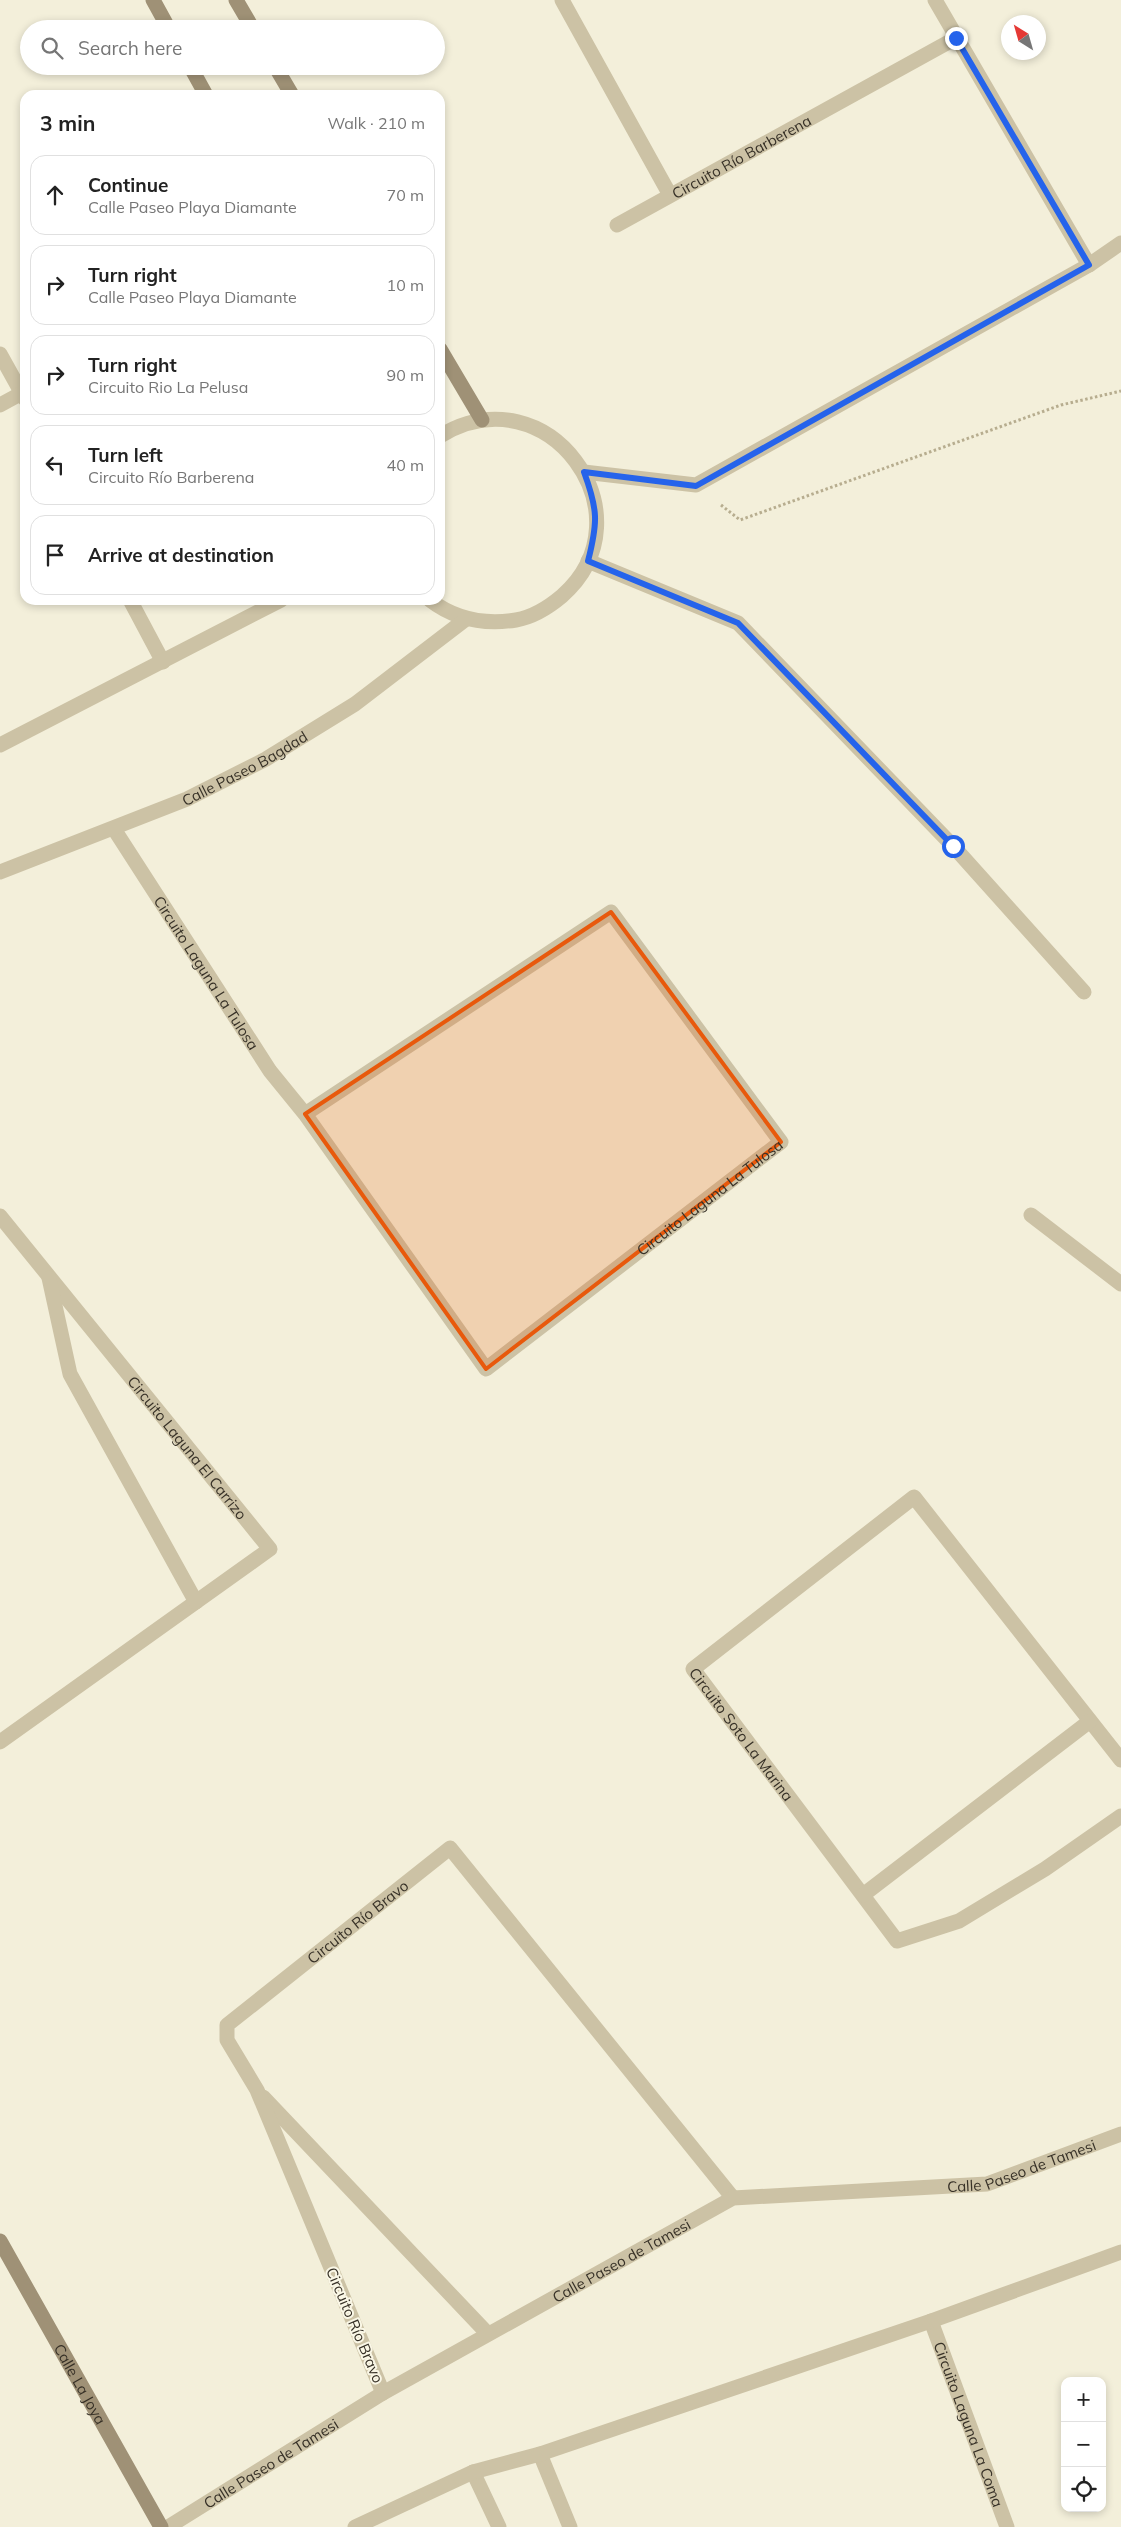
<!DOCTYPE html>
<html lang="en">
<head>
<meta charset="utf-8">
<style>
	body { margin:0; font-family:Mulish,sans-serif; background:#f2f2f2; color:#222 }
	.controls { position:absolute; right:15px; bottom:15px; display:grid; overflow:hidden; border-radius:10px; box-shadow:0 2px 8px #0003 }
	.controls button { width:45px; height:45px; display:grid; place-items:center; padding:0; border:0; border-bottom:1px solid #e0e0e0; background:#fff; color:#222; font:25px sans-serif }
	.compass { position:absolute; left:1001px; top:15px; width:45px; height:45px; border-radius:50%; background:#fff; box-shadow:0 2px 8px #0003; rotate:323deg }
	.stop { position:absolute; width:15px; height:15px; margin:-11px; border:4px solid #2563eb; border-radius:50%; background:#fff }
	.stop.end { background:#2563eb; border-color:#fff; box-shadow:0 1px 5px #0008 }
	.list { margin:0; padding:0; list-style:none }
	h2 { display:flex; justify-content:space-between; align-items:center; height:65px; margin:0; padding:0 20px; font-size:21px }
	h2 small { font-size:16px; font-weight:400; color:#767676 }
	.list li { display:grid; grid-template-columns:32px 1fr auto; gap:15px; align-items:center; box-sizing:border-box; height:80px; margin:0 10px 10px; padding:0 10px; border:1px solid #e0e0e0; border-radius:15px }
	.list b { display:block; font-size:19px; white-space:nowrap }
	.list p { margin:0; font-size:16px; white-space:nowrap; color:#767676 }
	.list em { font-size:16px; font-style:normal; color:#767676 }
	.icon { flex:none; width:28px; height:28px; fill:none; stroke:currentColor; stroke-width:2; stroke-linecap:round; stroke-linejoin:round }
	.map { position:relative; flex:none; width:1121px; height:2527px; overflow:hidden }
	.search { position:absolute; background:#fff; box-shadow:0 2px 8px #0003; left:20px; top:20px; width:425px; height:55px; display:flex; align-items:center; gap:12px; box-sizing:border-box; padding:0 18px; border-radius:28px; color:#767676; font-size:19px }
	.panel { position:absolute; background:#fff; box-shadow:0 2px 8px #0003; left:20px; top:90px; width:425px; height:515px; border-radius:15px }
	.map>svg:first-child { display:block }
</style>
</head>
<body>
<div class="map">
<svg width="1121" height="2527" viewBox="0 0 1121 2527">
	<rect width="100%" height="100%" fill="#f3efda"/>
	<g fill="none" stroke-linecap="round" stroke-linejoin="round">
		<path stroke="#b7ad8f" stroke-width="3" stroke-dasharray="2.5 2.5" stroke-linecap="butt" d="M721 505 740 520 1061 405 1121 391"/>
		<g stroke="#ccc2a5" stroke-width="15">
			<path d="M562 0 670 195"/>
			<path d="M935 0 1089 265"/>
			<path id="s1" d="M617 225 956 38"/>
			<path d="M0 354 25 399"/>
			<path d="M0 405 22 393"/>
			<path d="M584 472 696 485 1089 265 1121 243"/>
			<path d="M588 561 738 623 953 846 1084 992"/>
			<path d="M130 600 163 662"/>
			<path d="M430 600C456 620 484 625 516 620 533 617 549 607 562 596 653 516 548 370 440 436"/>
			<path d="M0 745 281 600"/>
			<path id="s2" d="M114 829 270 1071 305 1114 486 1369 781 1142 611 912 305 1114"/>
			<path id="s3" d="M0 872 187 799 266 759 355 704 466 619"/>
			<path d="M1031 1215 1121 1284"/>
			<path id="s4" d="M0 1216 270 1549 0 1742"/>
			<path d="M49 1278 70 1374 196 1602"/>
			<path id="s5" d="M1121 1760 914 1497 693 1669 897 1941 959 1921 1045 1869 1121 1816"/>
			<path d="M863 1895 1090 1721"/>
			<path d="M263 2097 488 2334"/>
			<path id="s6" d="M931 2321 1007 2527"/>
			<path id="s7" d="M383 2393 257 2090 227 2040V2025L450 1848 733 2198"/>
			<path d="M540 2454 570 2527"/>
			<path d="M473 2472 499 2527"/>
			<path id="s8" d="M168 2527 383 2393 733 2198 987 2184 1121 2134"/>
			<path d="M355 2527 473 2472 540 2454 931 2321 1121 2252"/>
		</g>
		<g stroke="#9f9176" stroke-width="15">
			<path d="M153 0 169 29"/>
			<path d="M236 0 253 29"/>
			<path d="M190 66 206 95"/>
			<path d="M275 66 292 95"/>
			<path d="M440 349 482 420"/>
			<path id="s9" d="M0 2241 161 2527"/>
		</g>
	</g>
	<g fill="none" stroke-linecap="round" stroke-linejoin="round">
		<path stroke="#2563eb" stroke-width="6" d="M953 846 738 623 588 561C598 522 598 510 584 472L696 486 1089 265 956 38"/>
	</g>
	<path fill="#e8590c" fill-opacity="0.2" stroke="#e8590c" stroke-width="4" stroke-linejoin="round" d="M611 912 781 1142 486 1369 305 1114Z"/>
	<g text-anchor="middle" dominant-baseline="central" stroke-width="4" stroke-linejoin="round" paint-order="stroke">
		<g font-size="15" fill="#373127" stroke="#faf7e6">
			<text stroke="none"><textPath href="#s1" startOffset="142">Circuito Río Barberena</textPath></text>
			<text stroke="none"><textPath href="#s3" startOffset="266">Calle Paseo Bagdad</textPath></text>
			<text stroke="none"><textPath href="#s2" startOffset="171">Circuito Laguna La Tulosa</textPath></text>
			<text stroke="none"><textPath href="#s2" startOffset="938">Circuito Laguna La Tulosa</textPath></text>
			<text stroke="none"><textPath href="#s4" startOffset="298">Circuito Laguna El Carrizo</textPath></text>
			<text stroke="none"><textPath href="#s5" startOffset="696">Circuito Soto La Marina</textPath></text>
			<text stroke="none"><textPath href="#s7" startOffset="568">Circuito Río Bravo</textPath></text>
			<text stroke="none"><textPath href="#s8" startOffset="946">Calle Paseo de Tamesi</textPath></text>
			<text stroke="none"><textPath href="#s8" startOffset="526">Calle Paseo de Tamesi</textPath></text>
			<text transform="translate(355 2325) rotate(67)">Circuito Río Bravo</text>
			<text stroke="none"><textPath href="#s9" startOffset="164">Calle La Joya</textPath></text>
			<text stroke="none"><textPath href="#s6" startOffset="110">Circuito Laguna La Coma</textPath></text>
			<text stroke="none"><textPath href="#s8" startOffset="121">Calle Paseo de Tamesi</textPath></text>
		</g>
	</g>
</svg>
<div class="controls">
<button>+</button>
<button>−</button>
<button><svg class="icon" aria-label="locate" viewBox="0 0 24 24"><circle cx="12" cy="12" r="6"/><path d="M12 2v4M12 18v4M2 12h4M18 12h4"/></svg></button>
</div>
<svg class="compass" viewBox="-18 -18 36 36"><path d="M0-13l5 13h-10z" fill="#e53935"/><path d="M0 13l5-13h-10z" fill="#767676"/></svg>
<div class="stop" style="left:953px;top:846px"></div>
<div class="stop end" style="left:956px;top:38px"></div>
<div class="search"><svg class="icon" aria-label="search" viewBox="0 0 24 24"><circle cx="10" cy="10" r="6"/><path d="M15 15l6 6"/></svg>Search here</div>
<section class="panel">
<h2>3 min<small>Walk · 210 m</small></h2>
<ul class="list">
<li><svg class="icon" aria-label="ahead" viewBox="0 0 24 24"><path d="M12 20V5M6 11l6-6 6 6"/></svg><div><b>Continue</b><p>Calle Paseo Playa Diamante</p></div><em>70 m</em></li>
<li><svg class="icon" aria-label="right" viewBox="0 0 24 24"><path d="M7 20v-9h11M14 6l5 5-5 5"/></svg><div><b>Turn right</b><p>Calle Paseo Playa Diamante</p></div><em>10 m</em></li>
<li><svg class="icon" aria-label="right" viewBox="0 0 24 24"><path d="M7 20v-9h11M14 6l5 5-5 5"/></svg><div><b>Turn right</b><p>Circuito Rio La Pelusa</p></div><em>90 m</em></li>
<li><svg class="icon" aria-label="left" viewBox="0 0 24 24"><path d="M17 20v-9H6M10 6l-5 5 5 5"/></svg><div><b>Turn left</b><p>Circuito Río Barberena</p></div><em>40 m</em></li>
<li><svg class="icon" aria-label="arrive" viewBox="0 0 24 24"><path d="M6 21V4h12l-3 4 3 4H6"/></svg><div><b>Arrive at destination</b></div></li>
</ul>
</section>
</div>
</body>
</html>
